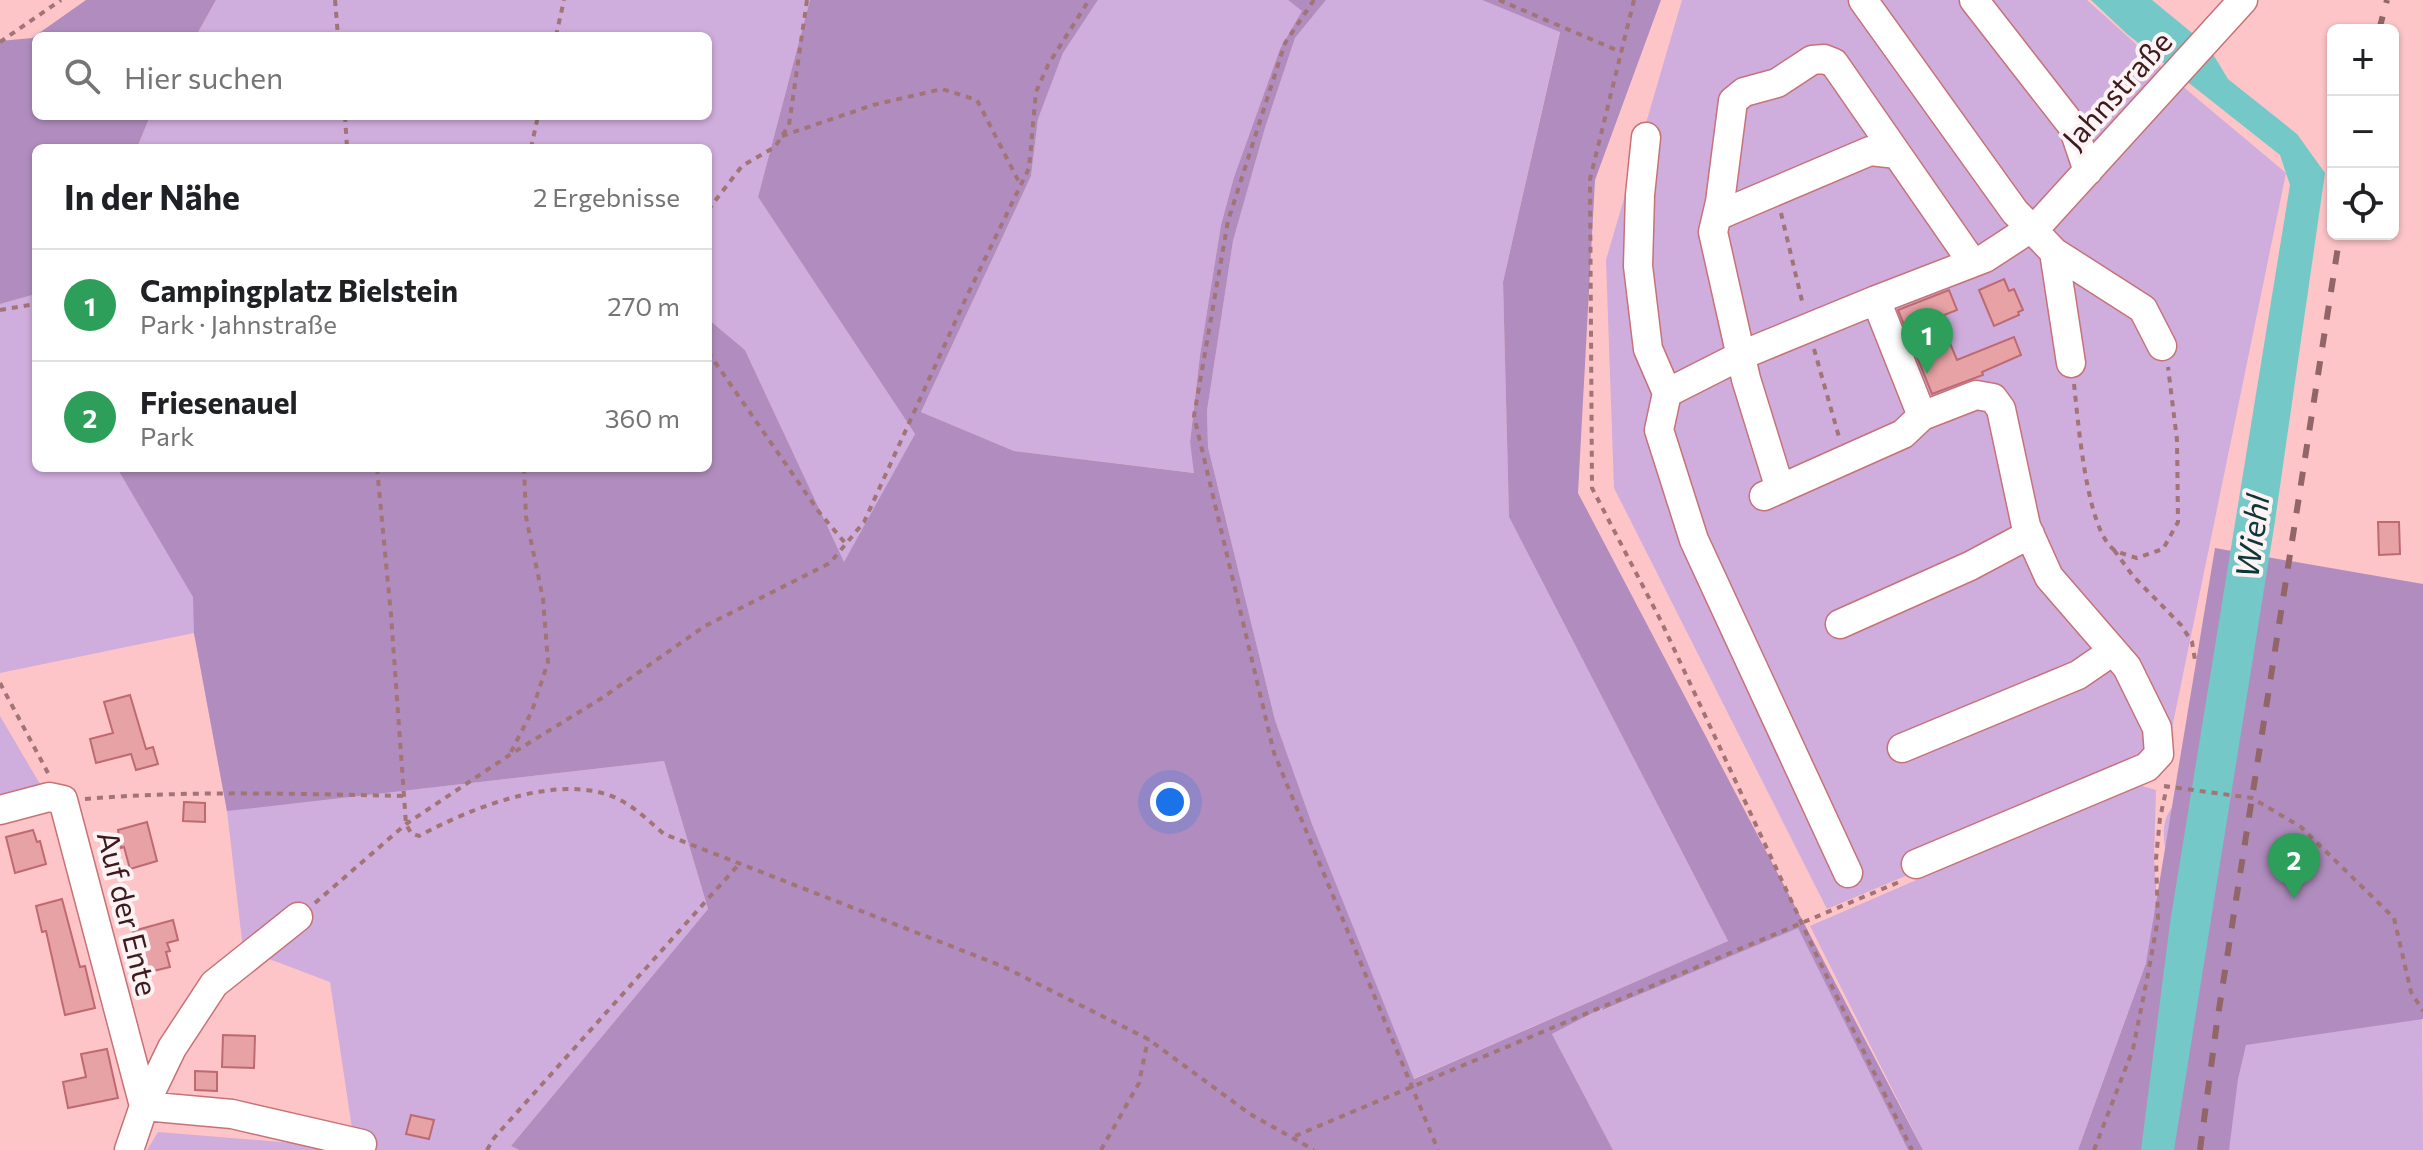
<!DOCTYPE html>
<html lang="de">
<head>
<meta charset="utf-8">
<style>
	body { margin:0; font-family:Commissioner,sans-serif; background:#f6f6f6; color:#202124 }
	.controls { position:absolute; right:24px; top:24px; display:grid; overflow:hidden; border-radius:12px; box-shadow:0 2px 6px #0004 }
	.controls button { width:72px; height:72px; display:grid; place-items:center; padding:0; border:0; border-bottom:2px solid #e0e0e0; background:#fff; color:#202124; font:40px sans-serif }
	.you { position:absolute; left:1170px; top:802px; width:28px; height:28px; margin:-20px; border:6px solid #fff; border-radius:50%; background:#1a73e8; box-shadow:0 0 0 12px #1a73e833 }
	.badge { display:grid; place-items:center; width:52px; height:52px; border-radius:50%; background:#206c6d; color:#fff; font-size:26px; font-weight:700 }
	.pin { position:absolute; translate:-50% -66px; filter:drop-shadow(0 2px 4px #0008) }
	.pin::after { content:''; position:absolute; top:42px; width:28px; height:24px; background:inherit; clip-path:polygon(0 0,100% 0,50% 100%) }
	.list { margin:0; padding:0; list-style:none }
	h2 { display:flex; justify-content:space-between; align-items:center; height:104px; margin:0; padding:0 32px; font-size:34px }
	h2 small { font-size:26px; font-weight:400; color:#757577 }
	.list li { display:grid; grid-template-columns:52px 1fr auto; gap:24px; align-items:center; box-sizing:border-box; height:112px; padding:0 32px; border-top:2px solid #e0e0e0 }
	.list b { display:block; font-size:30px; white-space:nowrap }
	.list p { margin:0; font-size:26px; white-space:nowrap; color:#757577 }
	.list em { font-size:26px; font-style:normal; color:#757577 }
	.icon { flex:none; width:44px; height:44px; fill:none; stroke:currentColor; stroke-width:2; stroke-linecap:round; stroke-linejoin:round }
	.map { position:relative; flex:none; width:2423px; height:1150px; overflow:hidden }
	.search { position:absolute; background:#fff; box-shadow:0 2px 6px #0004; left:32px; top:32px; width:680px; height:88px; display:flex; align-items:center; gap:20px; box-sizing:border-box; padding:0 28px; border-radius:12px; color:#757577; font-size:30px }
	.panel { position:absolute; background:#fff; box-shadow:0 2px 6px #0004; left:32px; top:144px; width:680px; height:328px; border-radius:12px }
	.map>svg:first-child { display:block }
</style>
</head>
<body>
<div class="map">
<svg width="2423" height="1150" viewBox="0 0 2423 1150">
	<rect width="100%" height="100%" fill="#fdc5c7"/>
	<path fill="#cfaddc" d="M216 0H810L758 197 915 434 844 563 745 350 708 319V148H137L150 116H708V36H196Z
		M1098 0H1288L1303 10 1280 49 1234 177 1221 225 1200 355 1190 441 1195 473 1014 451 921 412 1031 176 1038 119 1063 53Z
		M1326 0H1482L1560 31 1503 282 1509 517 1728 941 1413 1079 1312 824 1275 720 1208 447 1207 411 1233 241 1265 128 1295 38Z
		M1682 0H2087L2187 90 2286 173 2164 767 1827 909 1614 488 1606 260Z
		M36 294V468H117L193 595 400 791 664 761 708 909 511 1146 519 1150H147L158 1132 355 1148 330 982 243 949 227 811 194 633 0 673V304Z
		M0 716 47 796 0 809Z
		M2142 786 2156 790 2154 858 2157 904 2151 949 2078 1150H1923L1810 926 2125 790Z
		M2176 803 2415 1019H2422L2423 1150H2104L2169 873C2166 847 2156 823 2176 803Z
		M1798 927 1908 1150H1613L1552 1034 1602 1008 1604 1010Z"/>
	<path fill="#b08dbe" d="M86 0H216L196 36H36V116H150L137 148H36V294L0 304V41L32 38Z
		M810 0H1098L1063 53 1038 119 1031 176 921 412 1014 451 1194 473 1190 442 1200 355 1221 225 1234 177 1280 49 1302 11 1288 0H1326L1295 38 1265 128 1233 241 1207 411 1208 447 1275 720 1312 824 1414 1079 1728 941 1509 517 1503 282 1560 32 1482 0H1661L1595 180 1578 493 1923 1150H1908L1798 928 1603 1010 1602 1008 1552 1034 1613 1150H519L511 1146 708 909 664 761 227 811 194 633 193 597 117 468H708V319L745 350 844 562 915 434 758 197Z
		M2215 548 2423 584V1019L2246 1045 2238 1079 2229 1150H2078L2146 963Z"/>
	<path fill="#74c8c8" d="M2091 0H2152L2208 46 2228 79 2297 134 2325 173 2275 521 2174 1150H2141L2170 923 2290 185 2280 155 2127 34Z"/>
	<path fill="#e6a2a5" stroke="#be6a70" stroke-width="2" d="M2004 279 2009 291 2014 289 2023 310 2018 312 2019 315 1994 326 1979 290Z
		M1949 290 1957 310 1939 317 1957 360 2014 337 2021 355 1982 372 1983 375 1932 394 1898 310Z
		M2378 522H2399L2400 554 2379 555Z
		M130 695 146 749 153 747 158 764 136 770 131 754 96 763 90 739 113 733 104 702Z
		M184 802 205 803V822L183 821Z
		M147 822 157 861 130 869 124 847 121 848 118 830Z
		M33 830 37 842 40 841 46 864 15 873 6 837Z
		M62 899 80 967 85 966 95 1008 65 1015 46 931 42 932 36 906Z
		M173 920 178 940 167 943 170 951 166 952 170 967 141 974 133 931Z
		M223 1035 255 1036 254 1068 222 1067Z
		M107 1049 118 1098 68 1108 63 1082 86 1077 81 1054Z
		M195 1071 217 1072V1091L195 1090Z
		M411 1115 434 1120 429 1139 406 1134Z"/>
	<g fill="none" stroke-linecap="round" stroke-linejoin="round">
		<defs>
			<path id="minor" d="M1863 0 2015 212 2031 228 2040 223 2243 0
				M1974 0 2073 127 2088 171
				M1646 137 1640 195 1638 266 1648 349 1667 393
				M1717 216 1870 151 1897 154
				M2054 252 2071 363
				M1780 489 1746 379 1713 232 1720 202 1733 101 1744 92 1777 83 1812 60 1824 59 1834 63 1972 262
				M1764 496 1903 434 1922 416
				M1840 624 1970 566 2030 534
				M1902 748 2078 675 2113 651
				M0 810 49 797 63 800 144 1106
				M1916 864 2147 767 2159 754 2157 728 2127 667 2049 577 2026 526 2001 409 1993 398 1976 395 1922 416 1876 300 1985 258 2031 228 2054 252 2143 309 2162 346
				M1848 873 1694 540 1659 430 1667 393 1742 355 1876 300
				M144 1106 232 1114 362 1144
				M129 1150 144 1106 172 1048 214 984 298 917"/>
		</defs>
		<use href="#minor" stroke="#c77277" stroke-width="31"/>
		<path stroke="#a27476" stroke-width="4" stroke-dasharray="6 6" stroke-linecap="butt" d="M335 0 338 36
			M1314 0 1285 43 1228 221 1194 416 1274 753 1438 1150
			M1499 0 1621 52
			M1634 0 1590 179 1592 488 1661 621 1817 956 1912 1150
			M556 36 564 0
			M0 42 61 0
			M345 116 347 148
			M782 136 873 105 942 89 977 100 1020 184
			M531 148 538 116
			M708 210 742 166 775 147 789 125 807 0
			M1781 213 1803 305
			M0 310 36 304
			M1814 349 1839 437
			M708 352 819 512 846 544
			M2074 384C2078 419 2086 527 2113 549 2119 553 2130 556 2137 558L2163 549 2178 522 2177 440 2168 367
			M377 468 391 615 406 824 411 833 419 836C471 808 563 770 620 800 636 808 651 823 664 834L1002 966 1148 1039 1250 1114 1314 1150
			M2114 550 2133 576 2181 625 2192 642 2195 660
			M0 683 48 773
			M511 752 532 711 548 662 543 599 526 517 524 468
			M2164 786 2252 798 2301 827 2394 918 2411 992 2423 1011
			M85 799C190 790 298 794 404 796
			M315 903 406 824 511 754 602 698 705 626 830 563 864 522 966 298 1029 168 1036 92 1048 65 1089 0
			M1295 1136 1899 882
			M487 1150 494 1138 740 863
			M1101 1150 1139 1083 1148 1039
			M2094 1150 2133 1049 2148 974 2158 919 2156 859 2160 818 2167 786"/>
		<use href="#minor" stroke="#fff" stroke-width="28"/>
		<path stroke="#926668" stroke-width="6" stroke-dasharray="14 14" stroke-linecap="butt" d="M2379 30 2387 0
			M2200 1150 2217 1022 2340 234"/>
	</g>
	<g text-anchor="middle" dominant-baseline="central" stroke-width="8" stroke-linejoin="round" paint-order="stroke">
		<g font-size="30" fill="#3d1b1d" stroke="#fdf3f4">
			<text transform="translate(2116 89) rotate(-48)">Jahnstraße</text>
			<text transform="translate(129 913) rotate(76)">Auf der Ente</text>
		</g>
		<g font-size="32" font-style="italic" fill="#0e3838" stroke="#fdf3f4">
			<text transform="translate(2251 536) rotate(-82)">Wiehl</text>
		</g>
	</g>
</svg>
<div class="controls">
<button>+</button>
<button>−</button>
<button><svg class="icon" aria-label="locate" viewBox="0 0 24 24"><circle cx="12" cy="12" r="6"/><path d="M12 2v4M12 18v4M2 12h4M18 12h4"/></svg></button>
</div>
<div class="you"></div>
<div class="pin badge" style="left:1927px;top:374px;background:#2e9e5b">1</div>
<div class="pin badge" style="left:2294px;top:899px;background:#2e9e5b">2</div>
<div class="search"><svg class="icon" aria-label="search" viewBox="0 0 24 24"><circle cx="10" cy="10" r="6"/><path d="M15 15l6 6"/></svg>Hier suchen</div>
<section class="panel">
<h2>In der Nähe<small>2 Ergebnisse</small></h2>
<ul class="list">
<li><span class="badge" style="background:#2e9e5b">1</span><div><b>Campingplatz Bielstein</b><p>Park · Jahnstraße</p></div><em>270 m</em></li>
<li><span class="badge" style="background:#2e9e5b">2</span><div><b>Friesenauel</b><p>Park</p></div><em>360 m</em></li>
</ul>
</section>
</div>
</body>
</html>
